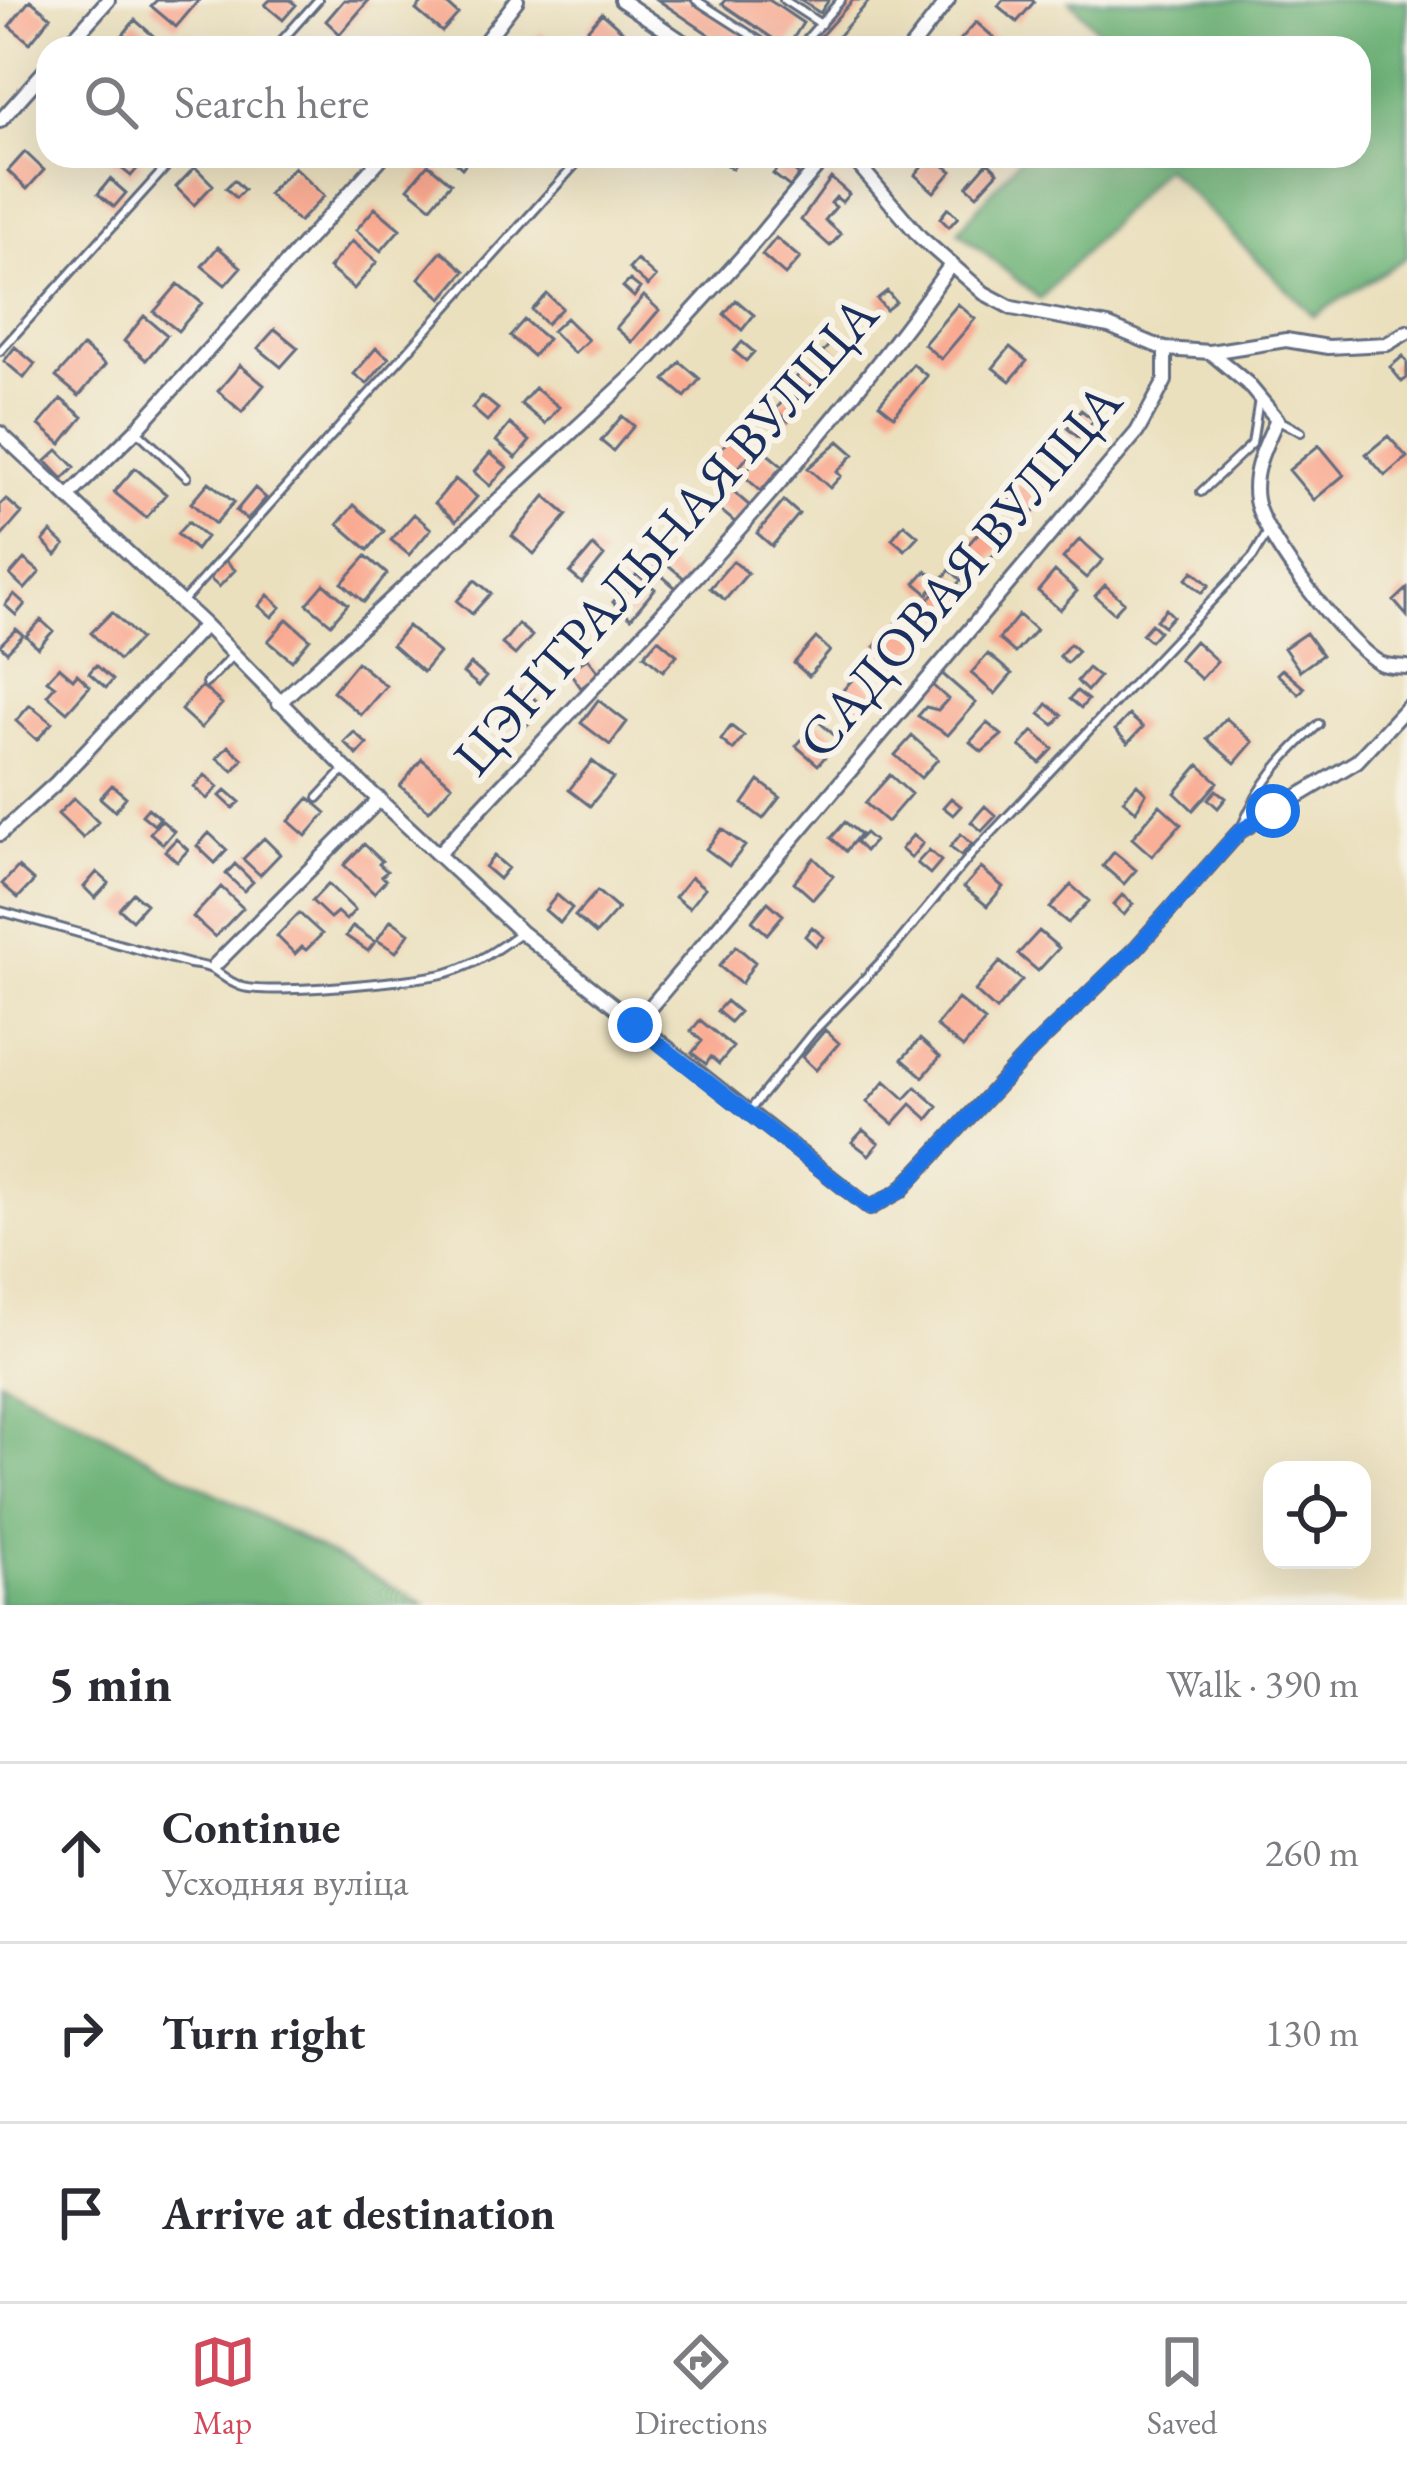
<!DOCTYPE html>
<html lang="en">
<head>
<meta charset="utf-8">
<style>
	body { margin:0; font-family:"EB Garamond",serif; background:#f7f7f7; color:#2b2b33 }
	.controls { position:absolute; right:36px; bottom:36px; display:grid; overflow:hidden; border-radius:24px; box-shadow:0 12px 48px #0002 }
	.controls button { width:108px; height:108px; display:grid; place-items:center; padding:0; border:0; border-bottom:3px solid #e1e1e2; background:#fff; color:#2b2b33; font:60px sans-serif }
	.stop { position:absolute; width:36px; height:36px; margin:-27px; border:9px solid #1a73e8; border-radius:50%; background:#fff }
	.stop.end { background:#1a73e8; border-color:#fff; box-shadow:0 3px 12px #0008 }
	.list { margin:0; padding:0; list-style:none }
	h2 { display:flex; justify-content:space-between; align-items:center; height:156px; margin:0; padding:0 48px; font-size:51px }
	h2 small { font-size:39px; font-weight:400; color:#7c7c81 }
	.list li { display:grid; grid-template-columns:78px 1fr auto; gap:36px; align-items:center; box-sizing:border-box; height:180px; padding:0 48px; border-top:3px solid #e1e1e2 }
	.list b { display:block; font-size:45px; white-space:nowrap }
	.list p { margin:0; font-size:39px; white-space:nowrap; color:#7c7c81 }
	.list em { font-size:39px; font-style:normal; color:#7c7c81 }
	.icon { flex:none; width:66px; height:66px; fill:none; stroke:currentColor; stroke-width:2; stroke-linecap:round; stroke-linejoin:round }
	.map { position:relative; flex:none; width:1407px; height:1605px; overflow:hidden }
	.search { position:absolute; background:#fff; box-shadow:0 12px 48px #0002; left:36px; right:36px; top:36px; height:132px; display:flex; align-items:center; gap:30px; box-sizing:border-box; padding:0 42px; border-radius:36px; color:#7c7c81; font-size:45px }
	.sheet { height:696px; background:#fff }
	nav { display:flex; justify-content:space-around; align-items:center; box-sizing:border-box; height:168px; border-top:3px solid #e1e1e2; background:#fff; font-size:33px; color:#7c7c81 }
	nav a { display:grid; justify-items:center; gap:6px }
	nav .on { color:#d1495b }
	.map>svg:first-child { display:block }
</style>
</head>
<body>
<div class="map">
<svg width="1407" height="1605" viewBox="0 0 1407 1605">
	<rect width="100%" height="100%" fill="#f7f3e8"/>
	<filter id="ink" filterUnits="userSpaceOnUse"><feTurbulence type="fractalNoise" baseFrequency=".00833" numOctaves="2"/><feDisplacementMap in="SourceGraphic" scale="24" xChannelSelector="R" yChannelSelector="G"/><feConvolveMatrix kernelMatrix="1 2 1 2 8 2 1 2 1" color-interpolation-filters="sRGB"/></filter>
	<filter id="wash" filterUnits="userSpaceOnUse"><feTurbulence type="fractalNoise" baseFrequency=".004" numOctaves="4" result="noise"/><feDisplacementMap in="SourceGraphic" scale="48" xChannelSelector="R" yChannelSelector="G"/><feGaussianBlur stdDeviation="2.7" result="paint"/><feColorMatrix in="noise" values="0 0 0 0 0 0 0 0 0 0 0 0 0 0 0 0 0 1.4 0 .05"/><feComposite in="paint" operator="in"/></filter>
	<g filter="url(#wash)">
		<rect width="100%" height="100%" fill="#ebe0be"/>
		<path fill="#6fb479" stroke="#45726c" stroke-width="3" d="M1070 0H1407V257L1314 316 1164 167 1040 299 958 231 1022 156H1359V48H1114Z
			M0 1380 427 1605H0Z"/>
		<g id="blocks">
			<path fill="#f9a88f" d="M30 0 51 17 30 43 9 26Z
				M157 0H199L176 27 151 6Z
				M270 0H290L296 5 283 20 265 5Z
				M344 0H369L340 34 326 21Z
				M425 0H442L458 14 442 32 416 10Z
				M658 0H693L764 48H729Z
				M725 0H769L803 23 787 48 722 4Z
				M800 0H829L820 13Z
				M853 0H870L828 48H810Z
				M1003 0H1032L1034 2 1017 22 998 6Z
				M602 13 626 34 614 48H608L587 30Z
				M135 20 164 45 161 48 114 46Z
				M976 22 998 41 993 48H953Z
				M541 32 560 48H528Z
				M25 152 44 170 27 189 8 171Z
				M106 156H133L142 163 131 176Z
				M449 156H472L462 168Z
				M714 156H741L732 169Z
				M786 156H818L806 171Z
				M931 156 952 171 934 192 915 175Z
				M783 162 799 175 790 187 773 174Z
				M988 162 998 172 977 195 967 186Z
				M428 164 451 183 431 207 408 188Z
				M195 167 213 185 194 205 176 187Z
				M294 167 324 196 299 222 268 194Z
				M831 178 849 194 842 202 836 197 831 203 836 207 825 220 841 234 830 246 801 220Z
				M110 179 126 193 114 207 98 194Z
				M234 180 244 190 236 198 226 188Z
				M375 208 400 229 381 251 356 230Z
				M948 208 958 217 949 227 940 218Z
				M776 238 800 258 785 275 762 255Z
				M352 241 377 262 354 289 329 268Z
				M218 247 241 267 225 285 202 266Z
				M442 251 465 271 442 298 419 278Z
				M637 260 656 277 648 286 629 269Z
				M630 280 640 288 634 297 623 287Z
				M178 284 202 303 178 331 154 312Z
				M887 291 896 302 886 310 877 299Z
				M547 294 562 308 546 324 532 310Z
				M644 296 659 310 632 342 616 328Z
				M736 300 754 315 742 330 724 314Z
				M958 304 975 319 941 359 924 344Z
				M144 316 167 335 146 360 124 341Z
				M566 318 588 340 574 353 552 331Z
				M524 320 547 339 533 356 510 336Z
				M275 329 298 348 281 367 258 348Z
				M742 342 754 352 746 361 734 351Z
				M830 344 845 356 837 366 822 353Z
				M83 346 105 365 79 396 56 377Z
				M15 347 35 364 24 378 4 361Z
				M1010 347 1027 361 1010 381 993 368Z
				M376 348 389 358 367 384 354 374Z
				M1403 356 1407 362V378L1402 382 1390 367Z
				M680 362 700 379 685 397 665 380Z
				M913 364 927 376 894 416 879 404Z
				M240 365 264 385 242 412 218 391Z
				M804 368 817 378 808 389 796 378Z
				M535 388 559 407 545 424 521 404Z
				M790 393 803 404 788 421 775 410Z
				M482 396 498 409 487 421 472 408Z
				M61 399 83 417 61 444 39 425Z
				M1081 410 1094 420 1079 438 1067 428Z
				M622 416 634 426 613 451 601 441Z
				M510 424 530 441 516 458 496 441Z
				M734 434 753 450 732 476 712 459Z
				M1388 436 1407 457 1385 476 1366 454Z
				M839 441 854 454 837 472 841 476 830 488 808 468Z
				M1319 445 1344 475 1314 500 1289 470Z
				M58 450 75 467 63 479 46 461Z
				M764 451 782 466 761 491 743 475Z
				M490 453 507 467 490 486 474 472Z
				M135 468 166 494 146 518 114 492Z
				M1027 474 1050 493 1029 517 1007 497Z
				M455 479 477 497 456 521 435 503Z
				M209 482 234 502 215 524 191 503Z
				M728 487 751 507 737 524 713 504Z
				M255 488 266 498 247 520 236 511Z
				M545 496 567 515 534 554 512 536Z
				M6 499 22 513 0 538V505Z
				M784 501 799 514 772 546 757 533Z
				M354 505 384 531 368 550 338 524Z
				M414 514 431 529 409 555 391 540Z
				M989 521 1009 538 985 565 965 548Z
				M188 522 206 537 196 550 177 534Z
				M904 524 918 536 905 550 892 539Z
				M51 532 65 545 56 555 43 541Z
				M1080 539 1103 560 1086 578 1063 558Z
				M593 546 604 556 582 583 570 573Z
				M366 556 387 574 364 602 342 583Z
				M24 559 40 572 25 589 10 575Z
				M661 559 685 579 677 589 653 568Z
				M225 560 235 570 219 587 208 577Z
				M733 561 748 573 725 600 710 588Z
				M950 570 961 580 954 588 943 578Z
				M926 571 939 581 928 594 915 583Z
				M1055 571 1077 591 1060 610 1038 591Z
				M1193 571 1209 585 1202 593 1186 579Z
				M637 574 655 589 631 618 613 602Z
				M475 580 491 593 472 614 457 601Z
				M324 584 348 604 331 624 307 604Z
				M1105 585 1124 602 1114 613 1095 596Z
				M941 586 957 600 938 619 923 605Z
				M1407 589V616L1394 601Z
				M14 594 25 604 16 615 5 605Z
				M268 595 281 607 272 617 259 606Z
				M1166 609 1173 616 1164 626 1156 620Z
				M112 612 140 639 119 660 91 633Z
				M1019 615 1036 630 1015 653 999 639Z
				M287 619 310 639 292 661 268 641Z
				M41 620 53 631 38 648 26 636Z
				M898 620 922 641 900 667 875 646Z
				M518 624 532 636 515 655 502 644Z
				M1151 624 1159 631 1150 641 1142 634Z
				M408 626 439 653 423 672 392 645Z
				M16 629 23 635 7 652 0 645Z
				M1306 633 1322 655 1300 671 1284 648Z
				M816 638 830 651 809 676 794 663Z
				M658 639 677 655 663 671 644 655Z
				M1195 641 1217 661 1201 679 1179 659Z
				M1070 644 1078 651 1067 663 1059 656Z
				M988 654 1012 674 995 694 971 673Z
				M588 658 600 674 581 688 569 671Z
				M357 662 386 686 361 715 333 691Z
				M471 664 486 677 479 686 463 673Z
				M96 665 113 680 106 688 89 673Z
				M59 667 73 679 77 674 90 686 67 712 47 695 55 686 47 680Z
				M1088 668 1099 677 1087 691 1077 681Z
				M1282 669 1304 688 1299 694 1277 674Z
				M939 671 976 703 948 735 918 716 926 707 938 710 948 699 930 683Z
				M857 674 876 691 857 713 838 696Z
				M202 686 222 704 201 728 181 710Z
				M525 690 544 708 526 726 508 708Z
				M1077 691 1088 700 1081 708 1070 699Z
				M598 700 627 722 610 745 581 723Z
				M1047 704 1062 715 1054 725 1040 714Z
				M30 705 52 723 37 740 16 721Z
				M1129 715 1143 727 1128 743 1115 730Z
				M1226 718 1253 742 1235 763 1207 739Z
				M818 721 840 740 818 765 796 746Z
				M987 723 1002 735 982 752 970 742Z
				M731 726 744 736 733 750 721 740Z
				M1033 731 1053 749 1040 763 1020 746Z
				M354 732 367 744 357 755 344 742Z
				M912 736 938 759 921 778 895 755Z
				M228 746 243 759 233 771 217 758Z
				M422 759 452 785 429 811 400 786Z
				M592 761 613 778 590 806 569 790Z
				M1199 765 1218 782 1193 810 1175 793Z
				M205 775 218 787 207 799 194 787Z
				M890 775 911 794 887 822 865 803Z
				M759 781 780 797 763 819 743 804Z
				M1137 784 1146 793 1136 811 1123 800Z
				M112 785 126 797 115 811 100 798Z
				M226 790 240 802 233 808 220 796Z
				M1216 790 1226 798 1218 808 1208 799Z
				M74 798 98 822 83 838 58 814Z
				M309 798 326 813 306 836 289 821Z
				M951 798 961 806 953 815 943 807Z
				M1160 805 1181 824 1152 856 1132 838Z
				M985 806 996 816 982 831 971 822Z
				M148 808 160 818 154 825 142 815Z
				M161 820 174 831 163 844 150 833Z
				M845 822 860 834 846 851 831 838Z
				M722 829 745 846 729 866 706 849Z
				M209 833 227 850 215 863 197 846Z
				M865 833 874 841 865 851 856 842Z
				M961 834 972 844 961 856 950 847Z
				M913 835 923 843 911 858 901 849Z
				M264 838 280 854 260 875 243 859Z
				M176 839 188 850 177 862 165 851Z
				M364 844 382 861 379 864 387 871 382 876 386 880 374 893 344 865Z
				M929 850 941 861 930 874 917 863Z
				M1114 852 1136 870 1124 884 1103 866Z
				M494 856 508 868 499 879 485 867Z
				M814 858 833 876 813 899 794 882Z
				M235 864 253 882 244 891 226 874Z
				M18 867 34 881 18 898 2 884Z
				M981 868 1003 887 987 906 964 887Z
				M97 872 109 883 95 898 84 887Z
				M691 877 705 888 689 908 675 897Z
				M328 884 355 910 346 920 337 912 330 918 312 901Z
				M1071 885 1089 901 1068 923 1050 908Z
				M221 887 243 908 215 937 193 917Z
				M597 891 618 909 596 934 575 916Z
				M133 893 146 904 132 920 119 909Z
				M557 895 572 908 560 923 545 910Z
				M1122 895 1133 904 1124 915 1113 905Z
				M768 902 783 915 767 934 752 921Z
				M299 913 322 934 306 950 302 947 295 954 277 936Z
				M391 920 409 933 396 952 377 940Z
				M353 926 375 942 368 951 346 936Z
				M812 927 824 937 816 946 805 936Z
				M1039 931 1059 948 1038 971 1018 954Z
				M736 946 755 962 741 984 719 966Z
				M1000 962 1022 980 996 1010 975 991Z
				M958 999 985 1021 963 1048 936 1026Z
				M726 1001 739 1012 730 1022 717 1011Z
				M700 1020 733 1047 719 1064 711 1057 706 1064 692 1053 702 1041 691 1031Z
				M825 1030 839 1043 816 1070 802 1057Z
				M920 1039 940 1057 923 1077 902 1059Z
				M885 1081 905 1099 916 1087 938 1107 928 1119 911 1104 893 1124 867 1102Z
				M863 1130 879 1143 869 1155 852 1142Z"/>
		</g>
	</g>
	<g filter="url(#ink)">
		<use href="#blocks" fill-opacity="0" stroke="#646d80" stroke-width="3"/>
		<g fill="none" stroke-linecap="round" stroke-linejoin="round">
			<defs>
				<path id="lane" d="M696 0 771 48
					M784 0 821 24
					M275 48 318 0
					M799 48 841 0
					M0 351 176 156
					M1277 419 1301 432
					M136 430 187 477
					M1201 492 1252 444 1259 399
					M183 601 583 156
					M206 683 233 655
					M318 798 344 770
					M1241 828C1261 781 1282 758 1319 724
					M0 911 190 964C221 967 217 977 240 986 264 996 417 981 447 973 475 965 498 949 521 932
					M750 1110 813 1032 893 949 971 855 1253 557 1269 530"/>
				<path id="street" d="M621 0 692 48
					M65 48 108 0
					M480 48 517 0
					M911 48 948 0
					M0 121 48 67
					M851 156 920 237 984 293 1012 308 1109 326 1165 349
					M1210 352 1247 383 1277 419C1266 444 1251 471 1256 500 1262 537 1347 645 1380 663 1387 667 1398 666 1407 667
					M0 433 205 625 345 768 521 932 870 1208 900 1191 1031 1050 1136 948 1240 831 1357 761 1407 707
					M68 497 136 430 383 156
					M279 703 640 369 741 258 826 156
					M0 834 55 784 205 625
					M438 854C613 664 801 478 950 266
					M214 966 380 799
					M635 1025 1137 432 1165 381V349L1210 352 1286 340 1328 347 1387 344 1407 332"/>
			</defs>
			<use href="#lane" stroke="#646d80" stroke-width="12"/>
			<use href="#street" stroke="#646d80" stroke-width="18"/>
			<use href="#lane" stroke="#fff" stroke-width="6"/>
			<use href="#street" stroke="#fff" stroke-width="12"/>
		</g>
	</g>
	<g fill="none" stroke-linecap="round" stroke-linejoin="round" filter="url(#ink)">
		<path stroke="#1a73e8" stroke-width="15" d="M635 1025 870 1208 900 1191 1031 1050 1136 948 1240 831 1273 811"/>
	</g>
	<g text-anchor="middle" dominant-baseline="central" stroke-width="12" stroke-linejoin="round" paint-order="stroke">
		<g font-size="54" fill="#1b2f5e" stroke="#f7f3e8">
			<text transform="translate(665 535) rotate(-49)">ЦЭНТРАЛЬНАЯ ВУЛІЦА</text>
			<text transform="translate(959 570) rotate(-50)">САДОВАЯ ВУЛІЦА</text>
		</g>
	</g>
</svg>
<div class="controls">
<button><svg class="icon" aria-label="locate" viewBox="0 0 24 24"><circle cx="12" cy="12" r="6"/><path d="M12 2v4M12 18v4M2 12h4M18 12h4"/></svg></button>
</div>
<div class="stop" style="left:1273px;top:811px"></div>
<div class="stop end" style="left:635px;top:1025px"></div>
<div class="search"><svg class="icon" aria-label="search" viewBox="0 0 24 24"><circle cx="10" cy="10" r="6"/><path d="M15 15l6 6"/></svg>Search here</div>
</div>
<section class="sheet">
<h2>5 min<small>Walk · 390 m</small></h2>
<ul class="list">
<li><svg class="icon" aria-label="ahead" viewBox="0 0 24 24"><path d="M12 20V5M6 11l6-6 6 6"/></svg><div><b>Continue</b><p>Усходняя вуліца</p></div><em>260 m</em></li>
<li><svg class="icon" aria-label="right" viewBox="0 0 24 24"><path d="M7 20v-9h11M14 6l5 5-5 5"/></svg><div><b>Turn right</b></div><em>130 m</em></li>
<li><svg class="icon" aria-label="arrive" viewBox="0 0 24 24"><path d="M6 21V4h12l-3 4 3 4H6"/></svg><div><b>Arrive at destination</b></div></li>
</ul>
</section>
<nav>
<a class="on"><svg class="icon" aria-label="map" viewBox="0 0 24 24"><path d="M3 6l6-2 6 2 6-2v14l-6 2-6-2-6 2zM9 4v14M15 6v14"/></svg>Map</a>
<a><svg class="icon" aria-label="directions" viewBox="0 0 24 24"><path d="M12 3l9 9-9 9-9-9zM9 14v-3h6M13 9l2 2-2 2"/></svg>Directions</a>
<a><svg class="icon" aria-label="saved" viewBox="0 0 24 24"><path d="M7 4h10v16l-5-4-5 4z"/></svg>Saved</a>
</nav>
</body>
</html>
